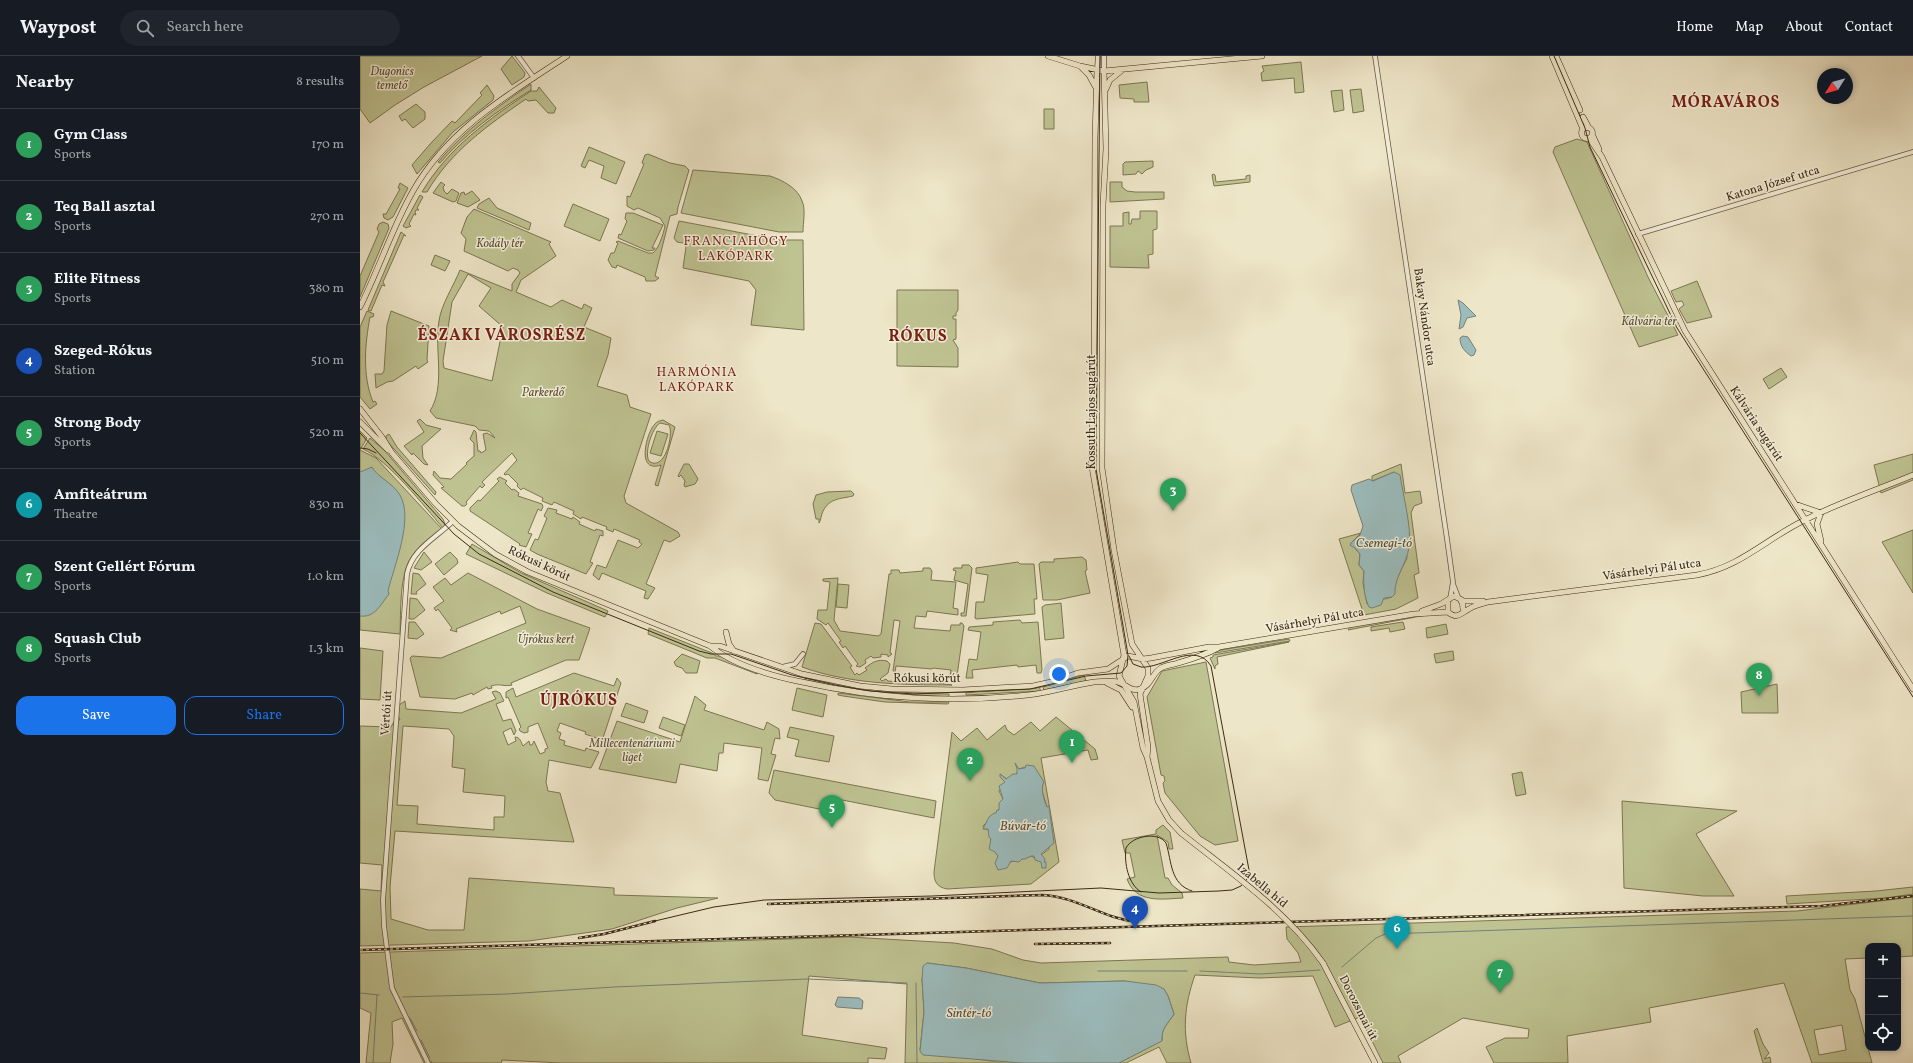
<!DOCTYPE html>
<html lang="en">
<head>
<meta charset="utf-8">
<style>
	body { margin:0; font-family:Vollkorn,serif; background:#20242c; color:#f1f3f6 }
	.controls { position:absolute; right:12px; bottom:12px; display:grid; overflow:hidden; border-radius:8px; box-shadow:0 2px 6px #0003 }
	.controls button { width:36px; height:36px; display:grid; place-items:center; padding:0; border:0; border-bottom:1px solid #363941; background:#171b24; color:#f1f3f6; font:20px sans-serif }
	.compass { position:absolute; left:1457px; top:12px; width:36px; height:36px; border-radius:50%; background:#171b24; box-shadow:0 2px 6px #0003; rotate:233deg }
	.you { position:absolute; left:699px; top:618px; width:14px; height:14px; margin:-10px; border:3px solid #fff; border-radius:50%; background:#1a73e8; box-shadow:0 0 0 6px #1a73e833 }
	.badge { display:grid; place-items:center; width:26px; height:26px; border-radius:50%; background:#1a73e8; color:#fff; font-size:13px; font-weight:700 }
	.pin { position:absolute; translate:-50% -33px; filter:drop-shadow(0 1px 2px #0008) }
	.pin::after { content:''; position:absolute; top:21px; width:14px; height:12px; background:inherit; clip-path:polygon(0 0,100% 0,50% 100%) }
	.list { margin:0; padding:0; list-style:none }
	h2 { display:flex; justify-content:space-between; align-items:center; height:52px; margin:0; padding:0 16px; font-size:17px }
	h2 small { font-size:13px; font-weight:400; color:#9ea1a6 }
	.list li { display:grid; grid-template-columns:26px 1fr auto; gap:12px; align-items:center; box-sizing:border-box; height:72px; padding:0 16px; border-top:1px solid #363941 }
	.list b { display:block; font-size:15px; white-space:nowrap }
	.list p { margin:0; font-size:13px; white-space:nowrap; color:#9ea1a6 }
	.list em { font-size:13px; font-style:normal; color:#9ea1a6 }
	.actions { display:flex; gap:8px; padding:12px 16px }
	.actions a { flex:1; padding:9px 0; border:1px solid #1a73e8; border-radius:12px; text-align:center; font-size:14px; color:#1a73e8 }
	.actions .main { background:#1a73e8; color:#fff }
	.icon { flex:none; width:22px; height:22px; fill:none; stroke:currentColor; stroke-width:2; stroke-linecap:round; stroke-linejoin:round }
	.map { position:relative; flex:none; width:1553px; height:1007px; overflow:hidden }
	header { display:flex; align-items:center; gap:24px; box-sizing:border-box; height:56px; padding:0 20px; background:#171b24; border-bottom:1px solid #363941 }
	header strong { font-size:19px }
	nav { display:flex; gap:22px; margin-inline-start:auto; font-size:14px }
	.search { width:280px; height:36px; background:#20242c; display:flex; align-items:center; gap:10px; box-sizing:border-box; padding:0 14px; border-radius:22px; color:#9ea1a6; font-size:15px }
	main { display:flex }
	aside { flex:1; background:#171b24 }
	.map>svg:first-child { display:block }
</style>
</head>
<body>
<header>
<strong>Waypost</strong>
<div class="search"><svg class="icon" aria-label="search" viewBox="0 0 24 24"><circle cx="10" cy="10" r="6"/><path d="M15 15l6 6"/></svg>Search here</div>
<nav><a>Home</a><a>Map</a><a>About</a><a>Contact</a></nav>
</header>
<main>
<aside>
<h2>Nearby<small>8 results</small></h2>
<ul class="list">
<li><span class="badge" style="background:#2e9e5b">1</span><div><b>Gym Class</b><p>Sports</p></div><em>170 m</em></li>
<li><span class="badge" style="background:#2e9e5b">2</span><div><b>Teq Ball asztal</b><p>Sports</p></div><em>270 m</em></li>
<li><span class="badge" style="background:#2e9e5b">3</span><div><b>Elite Fitness</b><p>Sports</p></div><em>380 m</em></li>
<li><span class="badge" style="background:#1a4fb4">4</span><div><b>Szeged-Rókus</b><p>Station</p></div><em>510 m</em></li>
<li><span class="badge" style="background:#2e9e5b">5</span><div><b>Strong Body</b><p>Sports</p></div><em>520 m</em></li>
<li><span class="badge" style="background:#0f9aa8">6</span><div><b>Amfiteátrum</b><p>Theatre</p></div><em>830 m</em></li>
<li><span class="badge" style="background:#2e9e5b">7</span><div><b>Szent Gellért Fórum</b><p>Sports</p></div><em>1.0 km</em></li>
<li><span class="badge" style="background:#2e9e5b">8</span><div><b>Squash Club</b><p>Sports</p></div><em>1.3 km</em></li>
</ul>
<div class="actions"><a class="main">Save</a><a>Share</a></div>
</aside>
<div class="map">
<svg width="1553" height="1007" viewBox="0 0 1553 1007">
	<rect width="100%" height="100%" fill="#eee6c8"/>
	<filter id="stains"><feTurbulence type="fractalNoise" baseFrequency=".005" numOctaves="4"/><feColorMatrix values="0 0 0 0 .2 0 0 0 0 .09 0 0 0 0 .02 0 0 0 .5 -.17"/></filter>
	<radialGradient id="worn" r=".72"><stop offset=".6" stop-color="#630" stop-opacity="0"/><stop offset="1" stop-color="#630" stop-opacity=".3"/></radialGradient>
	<path fill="#bfc392" stroke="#7d7652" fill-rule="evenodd" d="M0 0H122L64 31 35 49 10 67 0 53Z
		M152 0 165 17 164 21 152 29 141 13Z
		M941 6 944 36 935 37 934 22 902 25 901 17 904 15 902 10Z
		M787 26 789 46H774V43L760 42 759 29Z
		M171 28V34C137 55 106 77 80 107L78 106C105 74 137 51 171 28Z
		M127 29 134 40 133 44 93 76 57 118 52 109 71 87 92 65 95 67 122 39 120 37Z
		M179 31 196 52 194 57H188L176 44 168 45 166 43C128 69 91 95 67 136H62C88 92 129 63 171 35H177Z
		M1001 33 1004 55 993 57 990 34Z
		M982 34 984 54 974 56 971 35Z
		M56 48 65 56V63L53 72 45 63 42 65 39 60Z
		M684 53H694V73H684Z
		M1217 83 1227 86 1288 221 1318 279 1279 291 1193 96 1195 91Z
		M229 91 265 106 256 128 241 122 244 110 229 104 225 112 221 110Z
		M288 98 310 107 325 110 329 114 318 151 317 158 310 160 295 220 299 222 295 225H286L285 221 257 209 256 212 252 211 248 204 251 197H254L258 187 256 186 258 185 288 197H293C299 192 303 179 305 170L300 162 278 152 274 154 267 150V140L270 141 284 108 282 107 285 99Z
		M793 105V111L786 114 782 118 778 115 776 118 763 119V108L765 106Z
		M333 114 410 120C422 124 438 132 442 145 446 153 443 167 443 176H419L321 157Z
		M853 118 855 119 856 126 886 123V120L890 119V126L854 130 852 119Z
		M81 126 85 129 83 131 84 135 87 138 92 133 99 137 96 145 93 146 73 137Z
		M750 126H762V131L767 135 775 136H804V143L750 146Z
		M40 127 48 132 33 161 28 164 24 162 23 158H26L40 133 38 132Z
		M112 135 120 144 108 151 97 147 101 137 104 136 105 139Z
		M60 139 63 141 57 152 59 154H56L55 156 56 159 54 158 49 168 51 170 46 172 43 170Z
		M129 142 137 152 171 167 169 174 117 152 119 148Z
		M213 148 249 163 240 185 204 170Z
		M114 153 191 186 189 188 196 200 161 224 156 236 191 251 202 244 222 253 224 248 232 252 224 271 251 282 248 299 237 330 267 339 270 351 291 358 264 440 266 447 318 476 320 480 310 486 304 484 286 528 295 532 288 543 284 542 286 535 242 517 239 524 233 519 237 509 246 512 258 484 278 492 282 488 279 486 280 484 254 473 253 476 246 473 247 471 222 461 221 463 213 458 214 455 194 446 192 449 182 445 183 442 163 432 161 434 157 430 158 428 148 418 145 419 144 418 157 404 152 397 122 426 125 429 122 432 120 430 106 446 107 448 105 450H102L81 432 84 431 73 419 74 415 80 422 91 423 107 408 106 407 114 400V387L110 383 114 374 116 376 118 395H120L121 397 126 394 123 378 127 377 135 382 129 375 119 374 115 370 76 362 70 355C86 330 74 293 79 265 81 249 94 229 100 214L152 235V228L160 217 158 214 153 212 148 215 104 195 106 183 101 177 107 161ZM108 218 131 232 119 250 143 271 132 325 84 312 83 305 92 246Z
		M780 155H797V173L793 174V198L788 199 789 212 750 211V170H763V157L769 156V168H771L772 163H780Z
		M266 157H273L303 169 292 192H295L294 194 288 195 258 182 259 178 261 179 267 165 265 163Z
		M319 165 419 184H443L444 274 391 269 396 234 389 225 323 212 326 191 323 187 317 186 314 182Z
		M23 166 28 168 29 172 0 241V220L19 176 17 173 19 168Z
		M41 176 46 180 44 179 23 226 25 230 22 229 11 255 8 254Z
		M75 199 90 205 85 215 71 209Z
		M1337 225 1352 261 1327 267 1319 253 1324 249 1322 245 1316 246 1311 235Z
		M537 234H598V254L596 257V260H593V263H596V283L593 284 598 292V311L537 310Z
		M7 255 14 258 13 261H10C5 288 2 319 13 346L15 345 17 348 10 353 0 341V271Z
		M31 255 69 270 67 304 68 306 58 313 56 310 33 325 27 326 16 332 15 318H22L24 315 27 269Z
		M1421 312 1427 321 1409 333 1403 323Z
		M60 363 66 369 81 373 62 390 63 402 68 409 64 408 53 397 52 399 44 390 64 376 57 365Z
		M303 364 315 371 298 430 295 429 301 409C275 418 287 375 295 368 297 365 300 365 303 364ZM300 367 309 369C314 377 305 417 289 405 284 397 292 372 300 367Z
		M0 375 7 382 0 394 16 402 82 473C71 481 59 489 52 500 39 517 41 557 40 578L0 574Z
		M297 375 308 378 301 400 290 397Z
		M29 378 37 391 76 436 75 439 26 384V380Z
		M10 382 25 395 83 463 85 468 83 472C64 450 28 404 3 393Z
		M1553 398V424L1521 437 1514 409Z
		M324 408H329L338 423 335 428 325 431 324 429 325 425 321 419 319 421 318 420Z
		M1041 408 1045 437 1060 435 1062 447 1054 450 1051 457 1059 517 1054 519 1058 542 1036 553 1004 559 979 483 1001 477 991 487 1000 498 999 509 1004 515 1003 527 1007 548 1032 541 1034 528 1047 502 1034 416 1012 425V420Z
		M140 421 147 425 145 427 152 434 154 433 159 437 158 440 182 448 183 451 181 455 178 453 168 477 172 478 166 491 159 489 160 488 110 455V452L118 444 120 445 139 425 137 423Z
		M491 435 494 438 493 440C480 443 470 442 463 455 461 459 461 464 459 467V463H456L453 448 456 439 467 436Z
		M188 452 197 454 196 457 212 463 213 461 220 466 219 468 235 475 236 473 243 475V480L240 479 230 506 233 507 226 518 177 498 170 494 175 483 178 484 187 462 184 460Z
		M1553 474V537L1522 486Z
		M112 488 161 517 248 555 245 561 187 537 106 498Z
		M64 496 72 506 61 514 54 512Z
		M90 496 97 503 98 507 84 519 75 508Z
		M722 501 726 504 727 514 725 515 730 537 697 544H683L679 508 681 506H694V503Z
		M658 506 660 508H674L677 543H674L675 558 616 563 615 562 616 546H624L628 519 616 517V512Z
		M602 509H609L612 512 606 560H601V557H604L608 528 594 524 596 515 593 514 594 512H602Z
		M563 512H570L572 515 571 524 596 526 593 552 598 553V559L567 555 566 561 556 560 554 572 590 575 591 569H600V567H602L604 570 597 620H590L591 614 573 612 572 613 536 610 535 616 533 615 540 565 534 564 530 597 532 598 528 601V599L521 598V601L513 602 511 600 505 604 506 607 500 611 496 610 498 608 485 590 483 592 479 586 481 585 468 567 466 569 457 563 458 554H467L470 526 463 525V523L478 522 474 564 480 575 518 580 521 578 529 518H531V514H539L540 517 563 515Z
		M53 517 59 518 66 528 56 536 57 538H51Z
		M108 517 177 553 230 572 219 604H206L151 627 152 629C143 631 141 627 131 630L132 632 128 633 127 631 113 639 112 637 95 643 60 641 50 602 52 600 81 602 166 567 160 550 141 558 140 555 96 573 97 576 90 574 92 572 78 553 76 555 74 552 84 545 73 531 85 522 91 529Z
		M478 528 489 529 487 552 476 551Z
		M50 542 57 543 65 554 54 563H49Z
		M701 547 704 582 685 584 682 551 685 549Z
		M1056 559H1066L988 574 990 571Z
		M660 564 662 567 678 566 682 614 681 617H677L676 609 658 611 657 609 612 614 613 622H606L609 603 617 604 621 576 608 574 609 571 633 569V566Z
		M49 566H55L64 578 57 583 48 582Z
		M1043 566 1045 573 1030 576 1029 572 1011 575V571Z
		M455 567 461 568 492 610 490 611 495 619 497 617 499 619 507 614 505 612C513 606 517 603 527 605L530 608 528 617 520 623 522 625 526 623 528 625 549 627H577L592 629C542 629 489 628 442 611Z
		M1086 568 1088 578 1067 582 1066 572Z
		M289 572 352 597 356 600H359L399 616 397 618 355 602H347L288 578Z
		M929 583 930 585 855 597V595Z
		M929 586 857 601 858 608 855 610V613L850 602 853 601V599Z
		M0 592 23 595 20 644 0 643Z
		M1093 595 1094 604 1076 607 1074 598Z
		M322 598 340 605 337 617H326L322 612 316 610 314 606Z
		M846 606 878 785 855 789 840 780 805 737 803 727 805 725 804 720 801 719 787 641 802 615Z
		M214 617 254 630 257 622 261 627 243 682 239 683 225 678 226 676 200 667 197 675 201 677 199 683 205 685 204 689 225 695 226 692 239 696 231 712 189 704 186 726 188 735 200 737 214 786 35 775 30 831 31 863 68 874H104L109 822 254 832V839L358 842 317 852 252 873 169 885 0 890V833L21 835 22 809 0 807V670L31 671 35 664H40L38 659 39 649 45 645 46 653 101 657 136 643 132 636 136 635 140 637 144 645 136 648 143 665 151 663 156 675 154 679 151 672 143 676 148 689 156 685 155 681C160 681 161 686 163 690L169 685 170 689H172L174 685 180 698 185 696V693L188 692 178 667 168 671V676L164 677 160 675 159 673 161 671 148 641 146 642V636L153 632 156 641ZM43 670 89 673 94 680 92 711 105 713 103 736 145 740 144 761H134V774L57 768 58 750 37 749Z
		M724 619 726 625 684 634 683 631Z
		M446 622C493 632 540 638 589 638V641L498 635 445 624Z
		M1417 628 1418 657H1382L1381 636Z
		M679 631 681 635 606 639V636Z
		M437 632 467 639 463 661 432 654Z
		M478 637 550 646H589L588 648 525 646 483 640 478 639Z
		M335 640 346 649 344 654 404 674 407 666 419 673 420 683 415 682 411 698 416 699 408 725 398 723 402 692 364 687 363 697H359L357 715 320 708 316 727 239 713 257 665 320 686Z
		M266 647 288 655 284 667 261 660Z
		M303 661 325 669 321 680 299 672Z
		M696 661 735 693 738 703 731 704 728 694 681 702 699 806 671 828 587 833C577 831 574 826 574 816L592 676 601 685 617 672 627 684 645 669 647 674 654 679 671 666 680 675ZM670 710 683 726 682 735 687 751 689 793 681 799 683 806 671 800C664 804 655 802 648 808L638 804V800L631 790V783L628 773H624L623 770 639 754 643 743 639 735 645 726 640 718 647 723 657 718 658 713Z
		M430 671 474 680 469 706 435 700 439 684 427 681Z
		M414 714 576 745 574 762 472 742 469 755 415 744 409 737Z
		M1162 716 1166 738 1156 740 1152 718Z
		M1262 745 1377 755 1336 778 1374 840H1343L1264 832Z
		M803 769 810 776 813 793H809L808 786 797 779 805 822H808L812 829 822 837 823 842C802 843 776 848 767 823L775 821 770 797H765L762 784 796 778V774Z
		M1553 831V838L1525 842 1427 848 1426 840 1516 835Z
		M1553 841V900L1538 901V890H1508V902L1485 903 1490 934 1495 943 1512 1007H1452L1424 927 1289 952 1291 966 1207 980 1208 1007H1134L1126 991 1145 982H1168L1169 973 1103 962 1038 1000 1041 1007H1023L1000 961 975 971 953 920 899 922 835 919C824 950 822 976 831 1007H807L799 991 766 1007H759L802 984C801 972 808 968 814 958L808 940 804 933 765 925 680 927 606 912 567 907 562 923 564 956 560 994 630 1005H644L662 1007H545L547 928 449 920 442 979 527 992 525 1003 508 1002V1007H202L142 1004 141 1007H64L42 962 32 966 33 988 30 1007H6L11 957 0 952V897L489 881 594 887 632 893 663 904 681 907 868 901 869 906 894 909 941 906 938 897 927 883 926 871 1437 855ZM1482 969 1486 994 1459 999 1454 974Z
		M1397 972 1403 988 1409 997 1404 1003 1410 1001 1411 1007H1403L1394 975Z"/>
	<path fill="#9cbdbe" stroke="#758279" d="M1098 244 1103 247 1116 260 1107 262 1103 271 1099 273 1101 259Z
		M1103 280 1108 281 1116 294 1114 299 1111 300C1104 295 1100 290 1100 282Z
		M12 411C17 421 32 426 40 439 54 463 34 510 28 535L29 538C21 548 15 562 0 560V416Z
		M1034 416 1040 419C1043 439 1052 472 1049 491 1047 508 1034 521 1035 538L1032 541 1024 542 1021 549 1012 552 1009 551C1004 541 1003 527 1004 515L999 509 1000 498 995 492 990 489 991 487 1000 479 1003 470 991 434 992 429 1009 423 1013 425Z
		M655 707 659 713 665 712 666 709 674 710 684 726C680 732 684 744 687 751L689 750 694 787 681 798 685 803 684 806H686V812H682L681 806 675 804 674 800H671L665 803H662L659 806 651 805 647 812 638 814 635 807 638 800 635 796 629 793 631 783 629 781 628 773H623L629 761 634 757H636L637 754H639V747L643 743 639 730 645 726 640 721V718L646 723 653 718H657V713Z
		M567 907 606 912 680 927 765 925 796 929 804 933 808 940 814 958C808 968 801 972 802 985L759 1007H662L563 999 560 995 564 956 562 923 563 910Z
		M478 941 499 942 503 945 502 953 477 951 475 949Z"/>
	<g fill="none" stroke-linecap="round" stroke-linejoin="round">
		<path stroke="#758279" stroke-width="1" d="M982 911 1016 882 1025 878 1553 860
			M738 915H827
			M840 915 901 918 960 914
			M556 927 557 1007
			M0 937 19 939
			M43 941 147 938 254 931 447 923 547 927
			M50 962 57 975
			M61 984 70 1002
			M71 1005 72 1007
			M13 1007 17 939"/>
		<defs>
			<path id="minor" d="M158 0 174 22
				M744 0V15
				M1015 0 1087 483 1093 526 1090 543
				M737 15 738 0
				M1278 178 1553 96
				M1093 528 1098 541
				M422 611 435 608 443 598
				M68 1007 32 932 24 870 23 844 47 518C52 493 76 482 93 465"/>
			<path id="major" d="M688 0 720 10 744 15 902 0
				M1192 0 1223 73
				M1196 0 1220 54
				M721 11 729 19 735 30
				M737 15 735 82 734 331 731 405 764 599 759 620 774 646 783 692 787 701 798 745 809 764 821 777
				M744 15 746 93 743 149 742 412 754 494 772 588 788 612V620L780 638 788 691 787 701
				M746 33 750 24 761 15
				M1223 61 1229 72
				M1221.5 77a5.5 5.5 0 1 1 11 0a5.5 5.5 0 1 1-11 0Z
				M1232 78 1239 93
				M1229 82 1242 101 1325 275 1553 633
				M0 251C19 213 32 172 53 135 88 73 149 38 207 0
				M0 353 22 381 32 397 76 448 98 470 135 498 168 516 350 590H360L442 618 500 630 532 633 603 634 673 630 691 626 718 617 748 613 768 600 783 603 791 602 849 591H859L1054 558 1088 556
				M0 366 28 394
				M1435 448 1461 457
				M1461 457 1457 468 1461 485
				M1101 545H1123
				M1088 546V556C1097 564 1101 557 1109 553 1114 549 1122 548 1128 546L1337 519C1381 511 1407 482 1445 464 1480 446 1517 434 1553 419
				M1062 555 1081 548 1094 540 1102 544 1103 553
				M366 576 369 588 374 595
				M350 590C375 610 412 620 442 626 519 643 590 647 668 639 690 637 712 629 734 626 742 626 750 624 758 626 766 628 771 636 780 633 791 630 792 617 801 612 806 609 813 609 818 607 832 603 845 599 858 592
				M747 627 761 634 772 651
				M963 907 1015 1007"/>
		</defs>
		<use href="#minor" stroke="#685940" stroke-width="5.5"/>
		<use href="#major" stroke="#3b2a12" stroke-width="6"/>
		<use href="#minor" stroke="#f4efdb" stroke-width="4"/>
		<use href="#major" stroke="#eee6c8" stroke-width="5"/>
		<path stroke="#3b2a12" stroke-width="1" d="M1194 0 1225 72 1230 91 1317 272 1553 641
			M0 377 94 478 119 498 193 536 339 595 351 598H371L432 619 475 629 510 635 554 638 670 633 726 620 761 617 767 610 768 599 736 413 740 0
			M0 392 8 393 16 397
			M781 836C768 828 764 807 766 792 772 780 798 775 806 787 812 806 810 828 832 835
			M295 865 354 851 404 844 572 840 741 832 799 837 859 835 872 834 881 830 887 823 889 814 851 610C835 584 802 613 781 611L773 608 769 600"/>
		<defs>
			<path id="rail" d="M408 848 682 839C719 841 741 862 777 866
				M219 882 244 878 295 865
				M675 888 750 887
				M0 894 1461 850 1553 840"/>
		</defs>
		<use href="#rail" stroke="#3b2a12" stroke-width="2.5"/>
		<use href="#rail" stroke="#f4efdb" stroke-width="1" stroke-dasharray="3" stroke-linecap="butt"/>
		<defs>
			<path id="major-bridge" d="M821 777C871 817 926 854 963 907"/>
		</defs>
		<use href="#major-bridge" stroke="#3b2a12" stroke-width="6" stroke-linecap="butt"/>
		<use href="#major-bridge" stroke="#eee6c8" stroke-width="5"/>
	</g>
	<g text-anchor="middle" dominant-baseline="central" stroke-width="3" stroke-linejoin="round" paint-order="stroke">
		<g font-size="12" font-style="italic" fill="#5c5032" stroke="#f4efdb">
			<text x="32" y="16">Dugonics<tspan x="32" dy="14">temető</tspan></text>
			<text x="140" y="188">Kodály tér</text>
			<text x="1289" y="266">Kálvária tér</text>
			<text x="183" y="337">Parkerdő</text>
			<text x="186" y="584">Újrókus kert</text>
			<text x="272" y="688">Millecentenáriumi<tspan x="272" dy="14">liget</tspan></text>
		</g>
		<g font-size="12" fill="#3b2a12" stroke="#f4efdb">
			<text transform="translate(1413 128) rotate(-17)">Katona József utca</text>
			<text transform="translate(1064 261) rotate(82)">Bakay Nándor utca</text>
			<text transform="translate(732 356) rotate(-90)">Kossuth Lajos sugárút</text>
			<text transform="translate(1396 368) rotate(57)">Kálvária sugárút</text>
			<text transform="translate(179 508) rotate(25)">Rókusi körút</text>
			<text transform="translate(1292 514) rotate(-8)">Vásárhelyi Pál utca</text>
			<text transform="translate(955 565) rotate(-10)">Vásárhelyi Pál utca</text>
			<text x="567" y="623">Rókusi körút</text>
			<text transform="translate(27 657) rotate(-86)">Vértói út</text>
			<text transform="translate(902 830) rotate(40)">Izabella híd</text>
			<text transform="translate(998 952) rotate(63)">Dorozsmai út</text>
		</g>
		<g font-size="13" letter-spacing="1" fill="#7a1f14" stroke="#f4efdb">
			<text x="376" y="186">FRANCIAHÖGY<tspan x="376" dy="15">LAKÓPARK</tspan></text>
			<text x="337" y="317">HARMÓNIA<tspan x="337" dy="15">LAKÓPARK</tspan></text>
		</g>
		<g font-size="13" font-style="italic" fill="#534f3d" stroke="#f4efdb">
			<text x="1024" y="488">Csemegi-tó</text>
			<text x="663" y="771">Búvár-tó</text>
			<text x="609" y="958">Sintér-tó</text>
		</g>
		<g font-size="16" font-weight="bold" letter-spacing="1" fill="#7a1f14" stroke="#f4efdb">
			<text x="1366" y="47">MÓRAVÁROS</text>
			<text x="142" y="280">ÉSZAKI VÁROSRÉSZ</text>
			<text x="558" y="281">RÓKUS</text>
			<text x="219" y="645">ÚJRÓKUS</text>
		</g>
	</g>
	<rect width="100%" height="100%" filter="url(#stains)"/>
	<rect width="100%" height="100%" fill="url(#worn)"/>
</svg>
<div class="controls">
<button>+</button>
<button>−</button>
<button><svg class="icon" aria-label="locate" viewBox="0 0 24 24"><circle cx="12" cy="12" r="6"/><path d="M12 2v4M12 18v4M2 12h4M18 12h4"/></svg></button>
</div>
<svg class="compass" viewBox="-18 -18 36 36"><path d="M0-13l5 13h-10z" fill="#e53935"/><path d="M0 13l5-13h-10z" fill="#9ea1a6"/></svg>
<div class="you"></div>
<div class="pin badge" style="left:712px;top:707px;background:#2e9e5b">1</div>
<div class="pin badge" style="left:610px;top:725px;background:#2e9e5b">2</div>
<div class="pin badge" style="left:813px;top:455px;background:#2e9e5b">3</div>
<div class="pin badge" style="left:775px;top:873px;background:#1a4fb4">4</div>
<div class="pin badge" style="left:472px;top:772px;background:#2e9e5b">5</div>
<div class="pin badge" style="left:1037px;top:893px;background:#0f9aa8">6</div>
<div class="pin badge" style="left:1140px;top:937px;background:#2e9e5b">7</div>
<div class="pin badge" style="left:1399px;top:640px;background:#2e9e5b">8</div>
</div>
</main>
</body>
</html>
